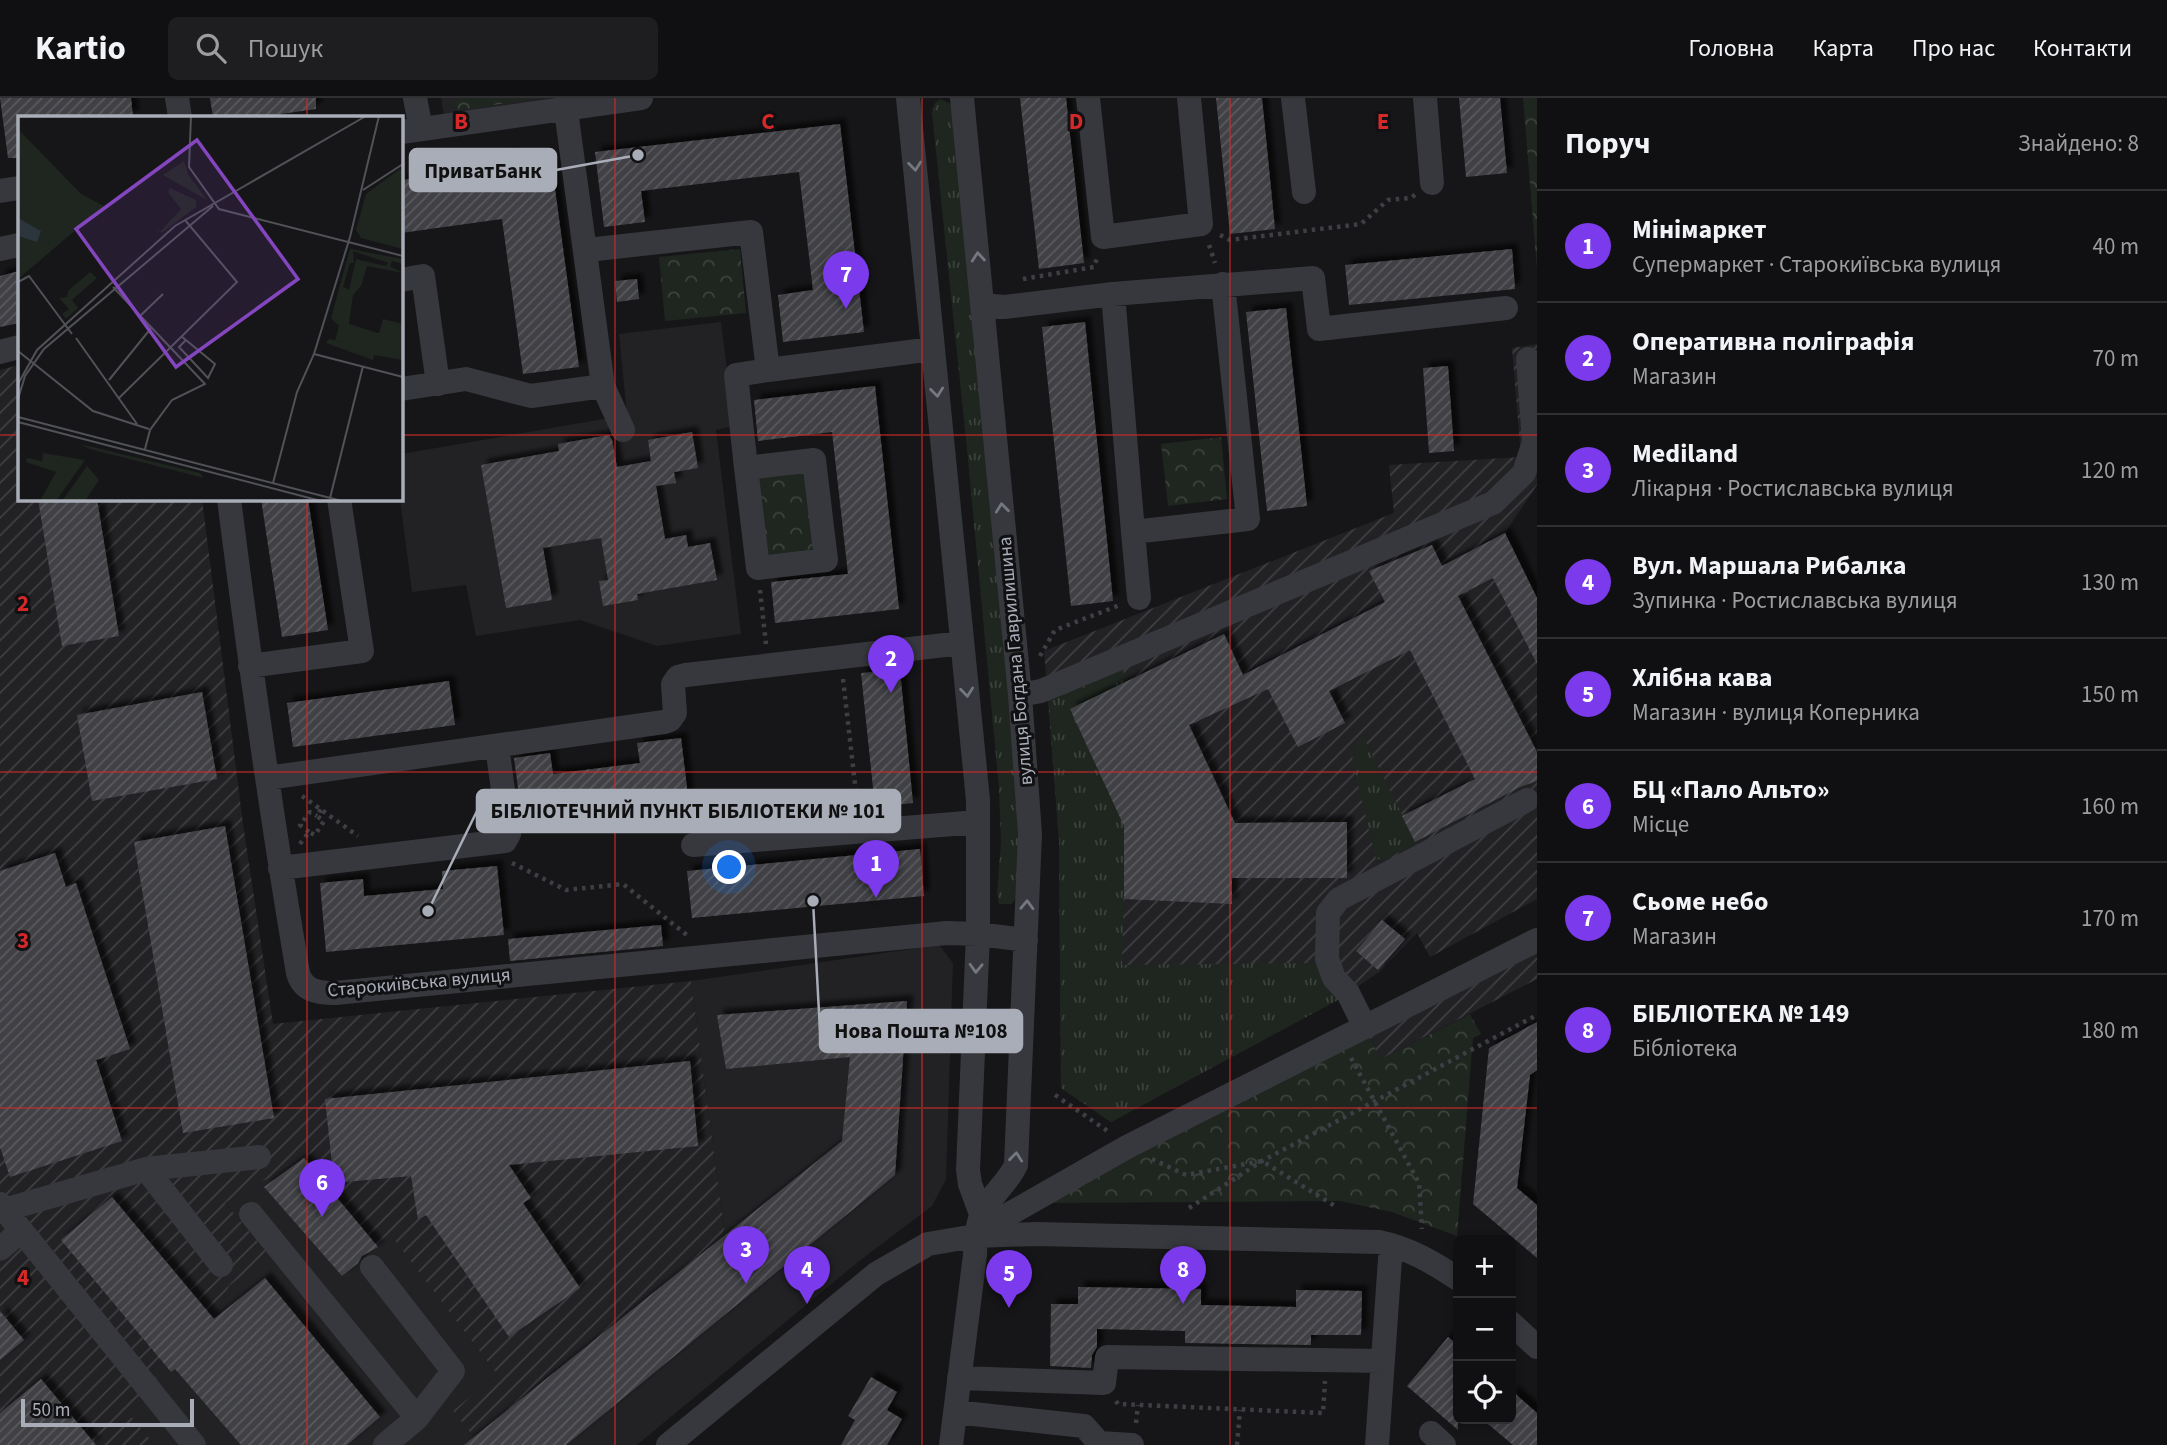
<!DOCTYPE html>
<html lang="uk">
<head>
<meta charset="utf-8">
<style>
	body { margin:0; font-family:"Source Sans 3",sans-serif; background:#1e1e20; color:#f1f3f6 }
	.controls { position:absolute; right:21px; bottom:21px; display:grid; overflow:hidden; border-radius:10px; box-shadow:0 4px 10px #0003 }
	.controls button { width:63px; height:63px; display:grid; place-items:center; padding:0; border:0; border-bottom:2px solid #303032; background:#101012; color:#f1f3f6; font:35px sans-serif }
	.scale { position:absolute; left:21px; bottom:18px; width:173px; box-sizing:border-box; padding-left:7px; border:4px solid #a8adb8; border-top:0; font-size:19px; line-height:24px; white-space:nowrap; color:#a8adb8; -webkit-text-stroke:5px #111113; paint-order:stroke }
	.you { position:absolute; left:730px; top:770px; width:24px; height:24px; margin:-18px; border:5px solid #fff; border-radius:50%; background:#1a73e8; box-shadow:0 0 0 10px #1a73e833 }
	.badge { display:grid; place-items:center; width:46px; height:46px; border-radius:50%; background:#7c3aed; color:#fff; font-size:23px; font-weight:700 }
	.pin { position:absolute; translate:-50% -58px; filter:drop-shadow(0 2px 4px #0008) }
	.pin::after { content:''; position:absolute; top:37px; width:24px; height:21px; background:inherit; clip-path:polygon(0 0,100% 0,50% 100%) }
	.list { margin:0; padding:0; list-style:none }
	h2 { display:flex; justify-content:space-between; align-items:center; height:91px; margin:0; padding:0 28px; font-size:30px }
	h2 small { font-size:23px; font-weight:400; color:#9c9d9f }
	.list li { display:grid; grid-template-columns:46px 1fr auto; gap:21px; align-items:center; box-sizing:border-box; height:112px; padding:0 28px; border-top:2px solid #303032 }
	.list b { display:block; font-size:26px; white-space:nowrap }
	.list p { margin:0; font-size:23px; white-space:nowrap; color:#9c9d9f }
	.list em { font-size:23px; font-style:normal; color:#9c9d9f }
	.icon { flex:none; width:38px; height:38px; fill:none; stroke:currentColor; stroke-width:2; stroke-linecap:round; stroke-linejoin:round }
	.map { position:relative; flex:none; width:1537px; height:1347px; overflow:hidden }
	header { display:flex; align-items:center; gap:42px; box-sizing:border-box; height:98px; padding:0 35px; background:#101012; border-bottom:2px solid #303032 }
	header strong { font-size:33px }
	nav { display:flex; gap:38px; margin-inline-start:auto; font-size:24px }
	.search { width:490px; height:63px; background:#1e1e20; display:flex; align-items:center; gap:18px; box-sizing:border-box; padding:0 24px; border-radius:10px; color:#9c9d9f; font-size:26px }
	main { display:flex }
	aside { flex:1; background:#101012 }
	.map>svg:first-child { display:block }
</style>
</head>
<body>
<header>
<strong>Kartio</strong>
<div class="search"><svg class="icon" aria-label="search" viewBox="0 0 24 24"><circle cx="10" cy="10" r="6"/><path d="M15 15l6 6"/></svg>Пошук</div>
<nav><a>Головна</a><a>Карта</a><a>Про нас</a><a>Контакти</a></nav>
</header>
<main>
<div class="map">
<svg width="1537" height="1347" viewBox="0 0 1537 1347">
	<defs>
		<pattern id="industrial-furrows" width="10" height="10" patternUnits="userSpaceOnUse" patternTransform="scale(1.75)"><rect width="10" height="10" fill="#222225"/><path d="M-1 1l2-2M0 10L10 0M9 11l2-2" fill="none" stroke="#3f3f43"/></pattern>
		<pattern id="grass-tufts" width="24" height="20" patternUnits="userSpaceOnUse" patternTransform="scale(1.75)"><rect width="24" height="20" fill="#1e261f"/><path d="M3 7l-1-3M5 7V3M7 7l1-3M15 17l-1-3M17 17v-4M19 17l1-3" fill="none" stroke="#3c433d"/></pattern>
		<pattern id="park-crowns" width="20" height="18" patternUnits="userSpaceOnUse" patternTransform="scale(1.75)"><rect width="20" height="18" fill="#1e261f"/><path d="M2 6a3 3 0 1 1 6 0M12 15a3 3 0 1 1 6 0" fill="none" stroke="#3c433d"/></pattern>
		<pattern id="building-hatch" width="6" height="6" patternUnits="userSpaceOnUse" patternTransform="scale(1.75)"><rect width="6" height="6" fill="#404145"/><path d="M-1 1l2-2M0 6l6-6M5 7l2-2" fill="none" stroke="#595a5e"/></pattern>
		<filter id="shadow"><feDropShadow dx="6" dy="-6" stdDeviation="2" flood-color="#0009"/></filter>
	</defs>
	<rect width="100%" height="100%" fill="#161618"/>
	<path fill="#222225" d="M441 0H554L444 18Z
		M721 224 734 328 716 332 741 536 657 548 580 522 476 538 466 487 412 494 400 401 401 356 627 317 619 236Z
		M939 847 953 865 946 1081 932 1108 858 1164 637 1347H155L128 1315 162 1288 150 1273 214 1221 229 1188 268 1157 225 1105 304 1060 378 1149 393 1139 497 1276 453 1313 475 1338 725 1138 691 883Z"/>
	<path fill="url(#industrial-furrows)" d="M1537 246V387L1505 435 1537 500V801L1430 859 1417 835 1379 874 1348 895 1111 1024 1061 990 1059 742 1044 553 1394 415 1389 367 1521 359 1512 250Z
		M19 267V401H202L243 726 273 926 691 883 725 1138 474 1339 453 1313 497 1276 393 1140 378 1149 304 1060 225 1105 269 1157 229 1188 214 1221 150 1273 163 1287 128 1315 155 1347H0V272Z
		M1537 848V881L1381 961 1367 935Z"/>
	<path fill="url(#grass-tufts)" d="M940 1 951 6 1021 680 1022 790 1012 806H999L997 796 1001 744 999 690 967 351 932 15 935 5Z
		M1122 572 1128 583 1122 867 1319 865 1338 902 1111 1024 1061 990 1059 742 1049 603Z
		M1363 638 1416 745 1385 762 1376 761 1352 662 1355 647Z"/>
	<path fill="url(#park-crowns)" d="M468 0H538L455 13 453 2Z
		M1523 0H1537V172Z
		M740 151 746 215 665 223 659 159Z
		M1221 339 1227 401 1168 408 1161 346Z
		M806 372 816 451 767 457 756 378Z
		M1470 916 1481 936 1473 940 1457 1138 1392 1114 1340 1103 1052 1105 1055 1095 1367 935 1381 961Z"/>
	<path fill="url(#building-hatch)" filter="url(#shadow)" d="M0 0H131L133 19H19V60H8Z
		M210 0H316V11L260 19H213Z
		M1020 0H1066L1084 165 1039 171Z
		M1216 0H1262L1275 131 1230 136Z
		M1459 0H1500L1507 75 1466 79Z
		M840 26 864 234 783 244 778 197 813 192 799 74 641 93 645 124 604 129 595 54Z
		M514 56 515 67 551 61 579 269 523 276 502 121 401 135V82L475 72 474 61Z
		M1512 151 1515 191 1349 207 1345 167Z
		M19 173V225L0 229V178Z
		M637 181 639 201 617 204 615 183Z
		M1286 210 1307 408 1267 413 1246 214Z
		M1085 224 1113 503 1071 508 1042 229Z
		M1448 268 1454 353 1429 355 1423 270Z
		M875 288 899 511 775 525 771 484 848 476 832 334 758 343 754 302Z
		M692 334 698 370 674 374 676 385 656 388 665 441 686 437 688 449 710 445 717 482 637 496 638 502 603 508 599 483 608 482 601 440 543 450 552 502 506 510 481 367 559 353 558 346 609 337 612 342 617 369 651 363 648 342Z
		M38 401H97L119 538 62 548Z
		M261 401H308L328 532 282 539Z
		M1505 435 1537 500V566L1493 480 1458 498 1537 654V683L1520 689 1415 744 1402 718 1475 681 1410 552 1329 593 1345 625 1298 649 1268 591 1189 627 1235 725 1347 724V780H1232V806L1124 801V728L1070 611 1224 536 1243 577 1385 504 1369 473 1432 447 1442 468Z
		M900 572 913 705 875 709 861 575Z
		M449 583 455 627 293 649 287 605Z
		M202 594 217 681 92 703 77 617Z
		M681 640 690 715 524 735 514 660 550 655 553 676 640 665 637 645Z
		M225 728 274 1020 183 1035 134 744Z
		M920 751 924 798 692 820 687 773Z
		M55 755 66 789 76 785 130 951 96 962 122 1043 10 1079 0 1049V773Z
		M497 768 504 837 326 854 320 785 363 781 364 798 443 791 442 773Z
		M1382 822 1405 841 1378 872 1356 853Z
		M661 827 663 848 510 863 508 841Z
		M907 903 895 1077 566 1347H464L842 1043 850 959 726 971 717 917Z
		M1537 924V972L1530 977 1517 1090 1537 1107V1160L1473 1106 1489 950Z
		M690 963 698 1048 509 1067 531 1100 523 1105 580 1190 509 1239 426 1117 418 1122 411 1078 334 1085 325 1001Z
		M304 1060 378 1149 362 1158 358 1165 342 1178 264 1089Z
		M112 1099 214 1221 265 1180 380 1319 347 1347H241L175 1271 171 1274 61 1142Z
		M1078 1189 1201 1191V1207L1296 1209V1192L1362 1193 1361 1237H1311V1247L1185 1245V1233L1097 1231V1249L1092 1257 1091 1270 1050 1268 1051 1206H1078Z
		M0 1213 24 1242 0 1262Z
		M1448 1239 1458 1247V1332L1407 1288Z
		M871 1279 897 1294 887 1312 902 1321 887 1347H841L855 1322 848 1318Z
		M41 1281 96 1347H0V1315Z
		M1511 1292 1537 1315V1347H1513L1482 1321H1511Z"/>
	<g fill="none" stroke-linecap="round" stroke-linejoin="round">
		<path stroke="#3d3f44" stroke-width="4.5" stroke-dasharray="3.5 5" stroke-linecap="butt" d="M1220 137 1230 142 1361 126 1388 102 1411 100 1416 96
			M1209 147 1215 165
			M1023 181 1094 169 1097 160
			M760 492 766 546
			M1040 558 1055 532 1120 507
			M843 581 858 712
			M302 698 358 738
			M309 734 300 727 310 714 317 718
			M300 746 309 734 315 737 324 723 317 718 321 711
			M512 765 566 792 623 786 688 838
			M1351 960 1419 1085 1422 1131
			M1055 997 1109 1034
			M1152 1061 1186 1077 1262 1063 1335 1108
			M1189 1110 1262 1063 1537 917
			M1116 1303 1118 1306 1323 1315 1325 1283
			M1136 1325 1138 1307
			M1237 1347 1240 1312"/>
		<path stroke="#37383d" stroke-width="24" d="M177 0 180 19
			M415 0 421 31
			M908 0 978 702V836L968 1072 970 1086 981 1116
			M1088 0 1103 139 1201 126 1189 0
			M1293 0 1304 94
			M1425 0 1432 85
			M566 12 603 288 623 332
			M401 34 641 0
			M0 93 19 90
			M0 151 19 147
			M587 152 751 134 768 272 933 251
			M401 182 423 178 438 286
			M1113 196 1133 434 1248 421 1223 186
			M982 207 1004 209 1113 196 1313 180 1319 231 1506 210
			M0 254 19 249
			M401 291 466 281 531 298 603 288
			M746 370 758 470 826 462 814 362 746 370 736 277 768 272
			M229 401C249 559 271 717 298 875 303 893 318 895 335 895L947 835 978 836 1026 842
			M1133 434 1139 500
			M250 568 362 553 339 401
			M1020 597 1041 593 1493 405 1524 375 1534 344 1528 261
			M267 680 664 624 670 622 675 615 673 586 678 579 686 577 962 545
			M693 747 978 724
			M280 770 505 743 509 736 497 648
			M1365 929 1348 895 1334 880 1327 861 1328 815 1339 801 1527 702
			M146 1071 221 1167
			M0 1106 194 1347
			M4 1112 146 1071 259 1059
			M251 1116 417 1320
			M976 1138 990 1127 1127 1049 1537 842
			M0 1151 21 1133
			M372 1169 453 1273 417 1320 385 1347
			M1511 1225 1537 1249
			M959 1280 1104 1285 1107 1259 1383 1263
			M955 1314 1084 1328 1099 1345 1132 1347
			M1431 1335 1444 1347
			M668 1347 876 1176 928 1146 975 1138 1037 1136 1379 1144C1409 1150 1434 1165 1458 1181
			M951 1347 975 1157C975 1144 976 1131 981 1118 987 1101 1008 1085 1016 1067L1030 736 1020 597 962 0
			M1377 1347 1391 1147"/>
	</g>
	<defs><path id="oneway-chevron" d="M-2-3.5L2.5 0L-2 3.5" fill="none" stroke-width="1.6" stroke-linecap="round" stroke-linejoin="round" transform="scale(1.75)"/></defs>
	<g stroke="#757881">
		<use href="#oneway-chevron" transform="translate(915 68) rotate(84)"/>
		<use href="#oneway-chevron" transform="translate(978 159) rotate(-95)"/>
		<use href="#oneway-chevron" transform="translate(937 294) rotate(84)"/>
		<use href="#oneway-chevron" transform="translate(1002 410) rotate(-96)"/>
		<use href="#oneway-chevron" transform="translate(967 594) rotate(84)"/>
		<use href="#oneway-chevron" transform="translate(1027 807) rotate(-88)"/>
		<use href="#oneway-chevron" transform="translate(976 870) rotate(92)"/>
		<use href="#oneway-chevron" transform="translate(1016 1059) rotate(-84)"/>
	</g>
	<path fill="none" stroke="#d62828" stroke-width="2" stroke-opacity="0.55" d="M307 0V19M615 0V1347M922 0V1347M1230 0V1347M0 337H19M401 337H1537M307 401V1347M0 674H1537M0 1010H1537"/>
	<g text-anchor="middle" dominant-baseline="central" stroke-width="6" stroke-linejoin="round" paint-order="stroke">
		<g font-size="19" fill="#a8adb8" stroke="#111113">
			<text transform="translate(1016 563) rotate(-95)">вулиця Богдана Гаврилишина</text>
			<text transform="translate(419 885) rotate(-5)">Старокиївська вулиця</text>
		</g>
	</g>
	<g transform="translate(18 18)">
		<rect width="385" height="385" fill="#161618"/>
		<path d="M152 72 178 84V91L144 117 137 111 143 115 163 93 150 76ZM72 156 79 162 54 184 60 192 48 203 44 198 51 193 41 182 49 181 50 175ZM328 207 366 219 385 215V244L356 239 355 244 308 227 311 223 323 226ZM62 328 182 357 186 362 72 333Z" fill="#1e261f"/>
		<path d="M332 133 385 143V148L374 145 372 150 385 157 349 150 343 170 335 179 329 221 323 226 317 225 321 210 313 202ZM335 135 371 147 367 150 338 143 331 174 325 171 332 147H336ZM365 203 385 208V237L365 232 354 234 350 241 332 234 338 216 361 217ZM25 337 67 344 38 385H22L38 356 8 346 9 342 24 345ZM69 350 81 364 67 385H44Z" fill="#1e261f" fill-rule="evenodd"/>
		<path d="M0 13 63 78 86 90 0 163ZM166 45 170 58 189 84 145 59Z" fill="#1e261f"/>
		<path d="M382 53 385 57V133L343 122 338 114 348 78Z" fill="#1e261f"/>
		<path d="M0 102 23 115 19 126 0 120Z" fill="#2c353c"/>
		<path fill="none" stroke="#505258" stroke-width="2" d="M173 0 171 51 201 93 385 140M345 74 385 48M0 166 11 160 54 218M95 171 187 268 154 284 132 314 127 333M122 200 145 178M163 220 197 248 190 262 161 231 168 224M58 222 119 308M0 235 75 295 131 313M296 238 385 261M91 264 134 211M0 268 19 234 157 110 348 0M0 283 7 260 26 233 195 90M100 283 219 166 167 104M0 301 324 385M0 306 303 385M255 367 279 276 296 238 332 121 361 0M312 382 345 250"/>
		<path fill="#8446be" fill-opacity="0.15" stroke="#8446be" stroke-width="3.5" d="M179 24 280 163 158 251 58 113Z"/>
		<rect width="385" height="385" fill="none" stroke="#a8adb8" stroke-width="3.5"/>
	</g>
	<g font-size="23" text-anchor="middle" font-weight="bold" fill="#d62828" stroke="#111113" stroke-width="6" stroke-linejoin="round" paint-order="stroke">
		<text x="461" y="31">B</text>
		<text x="768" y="31">C</text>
		<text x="1076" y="31">D</text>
		<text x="1383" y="31">E</text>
		<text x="23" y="513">2</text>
		<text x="23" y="850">3</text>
		<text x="23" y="1187">4</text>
	</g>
	<path fill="none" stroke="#a8adb8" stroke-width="2.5" d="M638 57L556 72M428 813L477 713M813 803L820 933"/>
	<g fill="#a8adb8" stroke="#111113" stroke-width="2.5">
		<circle cx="638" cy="57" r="7"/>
		<circle cx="428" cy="813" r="7"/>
		<circle cx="813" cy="803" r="7"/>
	</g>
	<g fill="#a8adb8" stroke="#a8adb8" stroke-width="2.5">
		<rect x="410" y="51" width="146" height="42" rx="7"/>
		<rect x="477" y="692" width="423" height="42" rx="7"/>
		<rect x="820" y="912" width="202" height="42" rx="7"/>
	</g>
	<g font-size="21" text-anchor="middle" font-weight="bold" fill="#111">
		<text x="483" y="80">ПриватБанк</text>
		<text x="688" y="720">БІБЛІОТЕЧНИЙ ПУНКТ БІБЛІОТЕКИ № 101</text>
		<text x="921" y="940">Нова Пошта №108</text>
	</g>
</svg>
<div class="controls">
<button>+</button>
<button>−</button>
<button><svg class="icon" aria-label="locate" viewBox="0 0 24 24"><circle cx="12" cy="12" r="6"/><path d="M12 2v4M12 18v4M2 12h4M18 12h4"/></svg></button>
</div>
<div class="scale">50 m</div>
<div class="you"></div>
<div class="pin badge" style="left:876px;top:800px">1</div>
<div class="pin badge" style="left:891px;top:595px">2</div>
<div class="pin badge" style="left:746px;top:1186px">3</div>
<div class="pin badge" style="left:807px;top:1206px">4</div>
<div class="pin badge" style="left:1009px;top:1210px">5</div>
<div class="pin badge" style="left:322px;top:1119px">6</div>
<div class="pin badge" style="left:846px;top:211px">7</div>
<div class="pin badge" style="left:1183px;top:1206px">8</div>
</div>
<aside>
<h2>Поруч<small>Знайдено: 8</small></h2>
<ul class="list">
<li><span class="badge">1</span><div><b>Мінімаркет</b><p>Супермаркет · Старокиївська вулиця</p></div><em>40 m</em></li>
<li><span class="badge">2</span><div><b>Оперативна поліграфія</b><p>Магазин</p></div><em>70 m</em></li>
<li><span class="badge">3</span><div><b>Mediland</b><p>Лікарня · Ростиславська вулиця</p></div><em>120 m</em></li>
<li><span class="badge">4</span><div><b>Вул. Маршала Рибалка</b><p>Зупинка · Ростиславська вулиця</p></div><em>130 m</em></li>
<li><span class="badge">5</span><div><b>Хлібна кава</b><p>Магазин · вулиця Коперника</p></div><em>150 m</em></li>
<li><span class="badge">6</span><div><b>БЦ «Пало Альто»</b><p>Місце</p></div><em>160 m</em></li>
<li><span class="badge">7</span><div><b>Сьоме небо</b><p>Магазин</p></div><em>170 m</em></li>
<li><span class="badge">8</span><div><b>БІБЛІОТЕКА № 149</b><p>Бібліотека</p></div><em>180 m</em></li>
</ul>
</aside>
</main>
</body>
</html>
